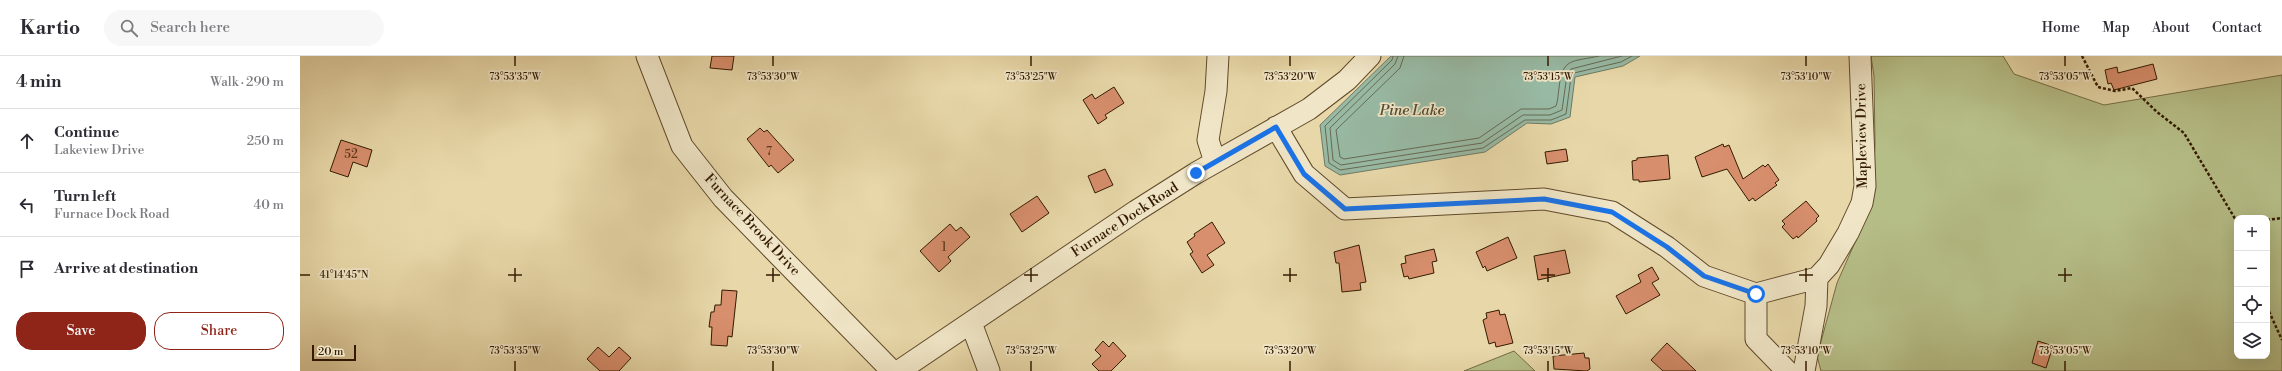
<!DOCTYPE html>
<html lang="en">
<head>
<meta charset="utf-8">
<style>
	body { margin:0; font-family:"Libre Bodoni",serif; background:#f7f7f7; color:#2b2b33 }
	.controls { position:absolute; right:12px; bottom:12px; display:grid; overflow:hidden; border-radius:8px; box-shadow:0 4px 16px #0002 }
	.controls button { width:36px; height:36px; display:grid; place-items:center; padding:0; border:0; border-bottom:1px solid #e1e1e2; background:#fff; color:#2b2b33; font:20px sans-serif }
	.scale { position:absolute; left:12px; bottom:10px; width:44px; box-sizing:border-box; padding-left:4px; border:2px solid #331a00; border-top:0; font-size:11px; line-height:14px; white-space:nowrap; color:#331a00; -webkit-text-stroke:3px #f0e6c7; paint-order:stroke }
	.stop { position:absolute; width:12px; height:12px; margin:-9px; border:3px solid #1a73e8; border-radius:50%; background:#fff }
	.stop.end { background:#1a73e8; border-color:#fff; box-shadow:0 1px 4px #0008 }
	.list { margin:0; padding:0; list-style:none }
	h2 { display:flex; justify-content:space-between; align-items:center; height:52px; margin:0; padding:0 16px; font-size:17px }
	h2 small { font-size:13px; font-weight:400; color:#7c7c81 }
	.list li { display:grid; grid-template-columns:26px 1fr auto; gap:12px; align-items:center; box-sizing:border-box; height:64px; padding:0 16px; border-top:1px solid #e1e1e2 }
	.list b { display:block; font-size:15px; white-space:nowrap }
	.list p { margin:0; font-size:13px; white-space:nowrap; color:#7c7c81 }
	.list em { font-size:13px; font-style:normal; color:#7c7c81 }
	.actions { display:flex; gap:8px; padding:12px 16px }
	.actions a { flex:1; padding:9px 0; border:1px solid #8f2418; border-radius:16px; text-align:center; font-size:14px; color:#8f2418 }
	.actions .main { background:#8f2418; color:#fff }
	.icon { flex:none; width:22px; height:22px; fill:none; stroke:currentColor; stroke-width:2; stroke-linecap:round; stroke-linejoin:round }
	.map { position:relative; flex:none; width:1982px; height:315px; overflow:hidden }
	header { display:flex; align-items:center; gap:24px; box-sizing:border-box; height:56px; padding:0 20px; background:#fff; border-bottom:1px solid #e1e1e2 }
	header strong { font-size:19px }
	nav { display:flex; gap:22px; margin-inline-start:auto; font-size:14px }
	.search { width:280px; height:36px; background:#f7f7f7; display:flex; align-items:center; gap:10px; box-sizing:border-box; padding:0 14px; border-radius:22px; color:#7c7c81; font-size:15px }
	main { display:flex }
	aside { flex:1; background:#fff }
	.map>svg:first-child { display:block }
</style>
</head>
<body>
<header>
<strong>Kartio</strong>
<div class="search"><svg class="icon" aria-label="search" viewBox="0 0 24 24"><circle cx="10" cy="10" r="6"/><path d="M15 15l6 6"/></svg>Search here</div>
<nav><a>Home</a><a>Map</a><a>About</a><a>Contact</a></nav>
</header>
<main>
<aside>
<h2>4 min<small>Walk · 290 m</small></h2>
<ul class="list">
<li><svg class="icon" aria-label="ahead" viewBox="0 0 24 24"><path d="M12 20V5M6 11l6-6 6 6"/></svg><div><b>Continue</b><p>Lakeview Drive</p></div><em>250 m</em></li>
<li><svg class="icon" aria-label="left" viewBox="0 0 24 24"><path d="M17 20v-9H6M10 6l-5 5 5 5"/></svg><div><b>Turn left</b><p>Furnace Dock Road</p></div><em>40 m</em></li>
<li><svg class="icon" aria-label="arrive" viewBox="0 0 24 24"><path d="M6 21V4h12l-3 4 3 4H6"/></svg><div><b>Arrive at destination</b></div></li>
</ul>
<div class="actions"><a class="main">Save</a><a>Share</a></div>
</aside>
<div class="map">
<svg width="1982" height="315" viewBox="0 0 1982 315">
	<rect width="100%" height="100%" fill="#e8d8a9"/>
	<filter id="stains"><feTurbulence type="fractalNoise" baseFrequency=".005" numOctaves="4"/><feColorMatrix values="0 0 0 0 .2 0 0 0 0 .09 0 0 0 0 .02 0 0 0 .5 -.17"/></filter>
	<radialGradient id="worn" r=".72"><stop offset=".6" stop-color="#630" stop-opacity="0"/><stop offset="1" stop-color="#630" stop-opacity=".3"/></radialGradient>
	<path fill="#b6be87" stroke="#746c44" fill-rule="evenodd" d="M1571 0H1703L1714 18 1804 49 1982 19V315H1521L1517 300 1537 227 1572 148 1575 88 1574 20ZM1937 162H1967V300H1937Z
		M1214 295 1235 315H1164Z"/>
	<path fill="#98baa5" stroke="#707a63" d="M1091 0H1340L1323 10 1275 21 1270 61 1251 68 1227 67 1185 96 1040 119 1025 110 1020 69Z"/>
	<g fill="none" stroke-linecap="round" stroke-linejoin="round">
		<path stroke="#666a52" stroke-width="1" d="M1093 0 1092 4 1025 70 1029 107 1040 114 1183 92 1225 64H1251L1266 58 1271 21 1274 17 1321 6 1332 0
			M1098 0 1095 8 1030 72 1033 104 1041 109 1182 87 1223 59H1250L1262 54 1267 19 1271 13 1322 0
			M1104 0 1100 12 1036 74 1040 101 1044 103 1179 82 1221 53H1249L1256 50C1258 45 1258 38 1259 32 1262 1 1273 6 1299 0"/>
	</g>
	<path fill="#d88f6d" stroke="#331a00" d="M412 0H434L432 14 410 12Z
		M1853 8 1857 23 1814 34 1811 27 1808 28 1805 14 1817 11 1818 17Z
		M814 31 824 47 805 59 807 62 798 68 783 44 792 38 795 43Z
		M460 72 464 76 467 74 494 104 478 117 471 109 469 111 447 83Z
		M41 84 72 94 67 111 53 106 48 121 30 115Z
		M1423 88 1424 91 1429 89 1443 123 1463 109 1465 111 1468 108 1479 124 1475 127 1477 129 1455 145 1453 142 1449 145 1427 113 1402 121 1395 101Z
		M1266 93 1268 105 1247 108 1245 96Z
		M1368 99 1370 123 1339 126V124H1333L1332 105 1337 104V102Z
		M805 113 813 129 795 137 788 120Z
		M737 140 749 157 722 176 710 158Z
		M1506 145 1519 160 1516 163 1517 165 1498 182 1497 180 1493 183 1482 171 1485 168 1482 165Z
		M912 166 925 187 907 199 914 209 902 217 890 198 893 196 887 186 895 180 894 178Z
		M650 168 656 175 661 171 670 181 648 201 651 205 639 216 620 195Z
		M1208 181 1217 202 1187 215 1185 210 1183 212 1176 196Z
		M1059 189 1066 226 1060 227 1061 234 1042 236 1039 207H1036L1034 196Z
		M1134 193 1137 205 1132 206 1134 217 1109 223 1108 220 1104 221 1101 208 1106 207 1105 200Z
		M1265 194 1270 217 1238 224 1234 200Z
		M1352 211 1359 223 1352 227 1360 239 1326 258 1316 240 1341 226 1338 219Z
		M422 234 437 235 432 281 428 280 427 290 411 289 412 271H409L411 256H414L415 249H421Z
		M1199 254 1200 259 1205 258 1213 287 1196 291 1195 286 1189 288 1183 264 1187 262 1186 257Z
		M803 285 809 291 813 286 826 300 811 315H799L792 308 801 300 795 294Z
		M1738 285 1753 290 1746 312 1732 307Z
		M1367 287 1396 315H1363L1351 304Z
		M298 291 309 301 319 291 331 302 319 315H300L287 303Z
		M1284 297 1285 302H1289L1290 313 1287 315 1254 313 1253 300Z"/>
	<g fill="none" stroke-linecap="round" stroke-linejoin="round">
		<defs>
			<path id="minor" d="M347 0 382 90 423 142 592 315
				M976 71 1004 118 1045 153 1244 143 1312 156 1367 191 1404 220 1456 238V283L1487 315
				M915 106 908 84 916 35 918 0
				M1456 238 1517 222
				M671 267 689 315
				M599 315 836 155 896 117 1009 53 1047 24 1070 0
				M1504 315 1516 250 1517 222 1529 209 1548 177 1562 147 1565 130 1560 0"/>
		</defs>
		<use href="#minor" stroke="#604a2a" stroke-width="23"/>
		<path stroke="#331a00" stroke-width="2.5" stroke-dasharray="3 2" stroke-linecap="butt" d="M1782 0 1798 31 1815 35 1832 32 1857 56 1884 77 1937 166
			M1967 164 1982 162
			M1967 251 1982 284"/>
		<use href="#minor" stroke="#f0e6c7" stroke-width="21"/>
	</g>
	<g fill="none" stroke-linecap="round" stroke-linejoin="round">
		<path stroke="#1a73e8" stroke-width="5" d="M896 117 976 71 1004 118 1045 153 1244 143 1312 156 1367 191 1404 220 1456 238"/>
	</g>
	<path fill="none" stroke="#331a00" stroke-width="1.5" d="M215 0V10M473 0V10M731 0V10M990 0V10M1248 0V10M1506 0V10M1765 0V10M215 212V226M473 212V226M731 212V226M990 212V226M1248 212V226M1506 212V226M1765 212V226M0 219H10M208 219H222M466 219H480M724 219H738M983 219H997M1241 219H1255M1499 219H1513M1758 219H1772M215 305V315M473 305V315M731 305V315M990 305V315M1248 305V315M1506 305V315M1765 305V315"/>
	<g text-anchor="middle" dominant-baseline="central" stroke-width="3.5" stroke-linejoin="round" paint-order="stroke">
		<g font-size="12" fill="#5c371b">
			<text x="469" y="95">7</text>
			<text x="51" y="98">52</text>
			<text x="644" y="191">1</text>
		</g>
		<g font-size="14" fill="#331a00" stroke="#f0e6c7">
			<text transform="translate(1562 80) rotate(-91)">Mapleview Drive</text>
			<text transform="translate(825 164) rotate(-33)">Furnace Dock Road</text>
			<text transform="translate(452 169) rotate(47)">Furnace Brook Drive</text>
		</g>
		<g font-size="15" font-style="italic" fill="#514a32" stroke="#f0e6c7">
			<text x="1112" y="54">Pine Lake</text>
		</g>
	</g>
	<g font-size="10" text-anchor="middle" fill="#331a00" stroke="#f0e6c7" stroke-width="3.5" stroke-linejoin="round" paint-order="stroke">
		<text x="215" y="24">73°53'35"W</text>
		<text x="473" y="24">73°53'30"W</text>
		<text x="731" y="24">73°53'25"W</text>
		<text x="990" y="24">73°53'20"W</text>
		<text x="1248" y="24">73°53'15"W</text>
		<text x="1506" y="24">73°53'10"W</text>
		<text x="1765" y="24">73°53'05"W</text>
		<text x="44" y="222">41°14'45"N</text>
		<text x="215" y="298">73°53'35"W</text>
		<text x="473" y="298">73°53'30"W</text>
		<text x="731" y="298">73°53'25"W</text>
		<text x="990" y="298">73°53'20"W</text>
		<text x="1248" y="298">73°53'15"W</text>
		<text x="1506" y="298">73°53'10"W</text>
		<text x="1765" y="298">73°53'05"W</text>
	</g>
	<rect width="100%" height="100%" filter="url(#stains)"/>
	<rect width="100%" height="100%" fill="url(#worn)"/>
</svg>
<div class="controls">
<button>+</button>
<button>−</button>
<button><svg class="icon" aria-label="locate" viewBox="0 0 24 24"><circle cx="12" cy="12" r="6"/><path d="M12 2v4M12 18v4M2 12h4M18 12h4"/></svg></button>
<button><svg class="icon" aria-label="layers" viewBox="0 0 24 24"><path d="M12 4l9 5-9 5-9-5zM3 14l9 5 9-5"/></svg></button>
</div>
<div class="scale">20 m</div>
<div class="stop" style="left:1456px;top:238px"></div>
<div class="stop end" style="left:896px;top:117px"></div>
</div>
</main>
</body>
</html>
